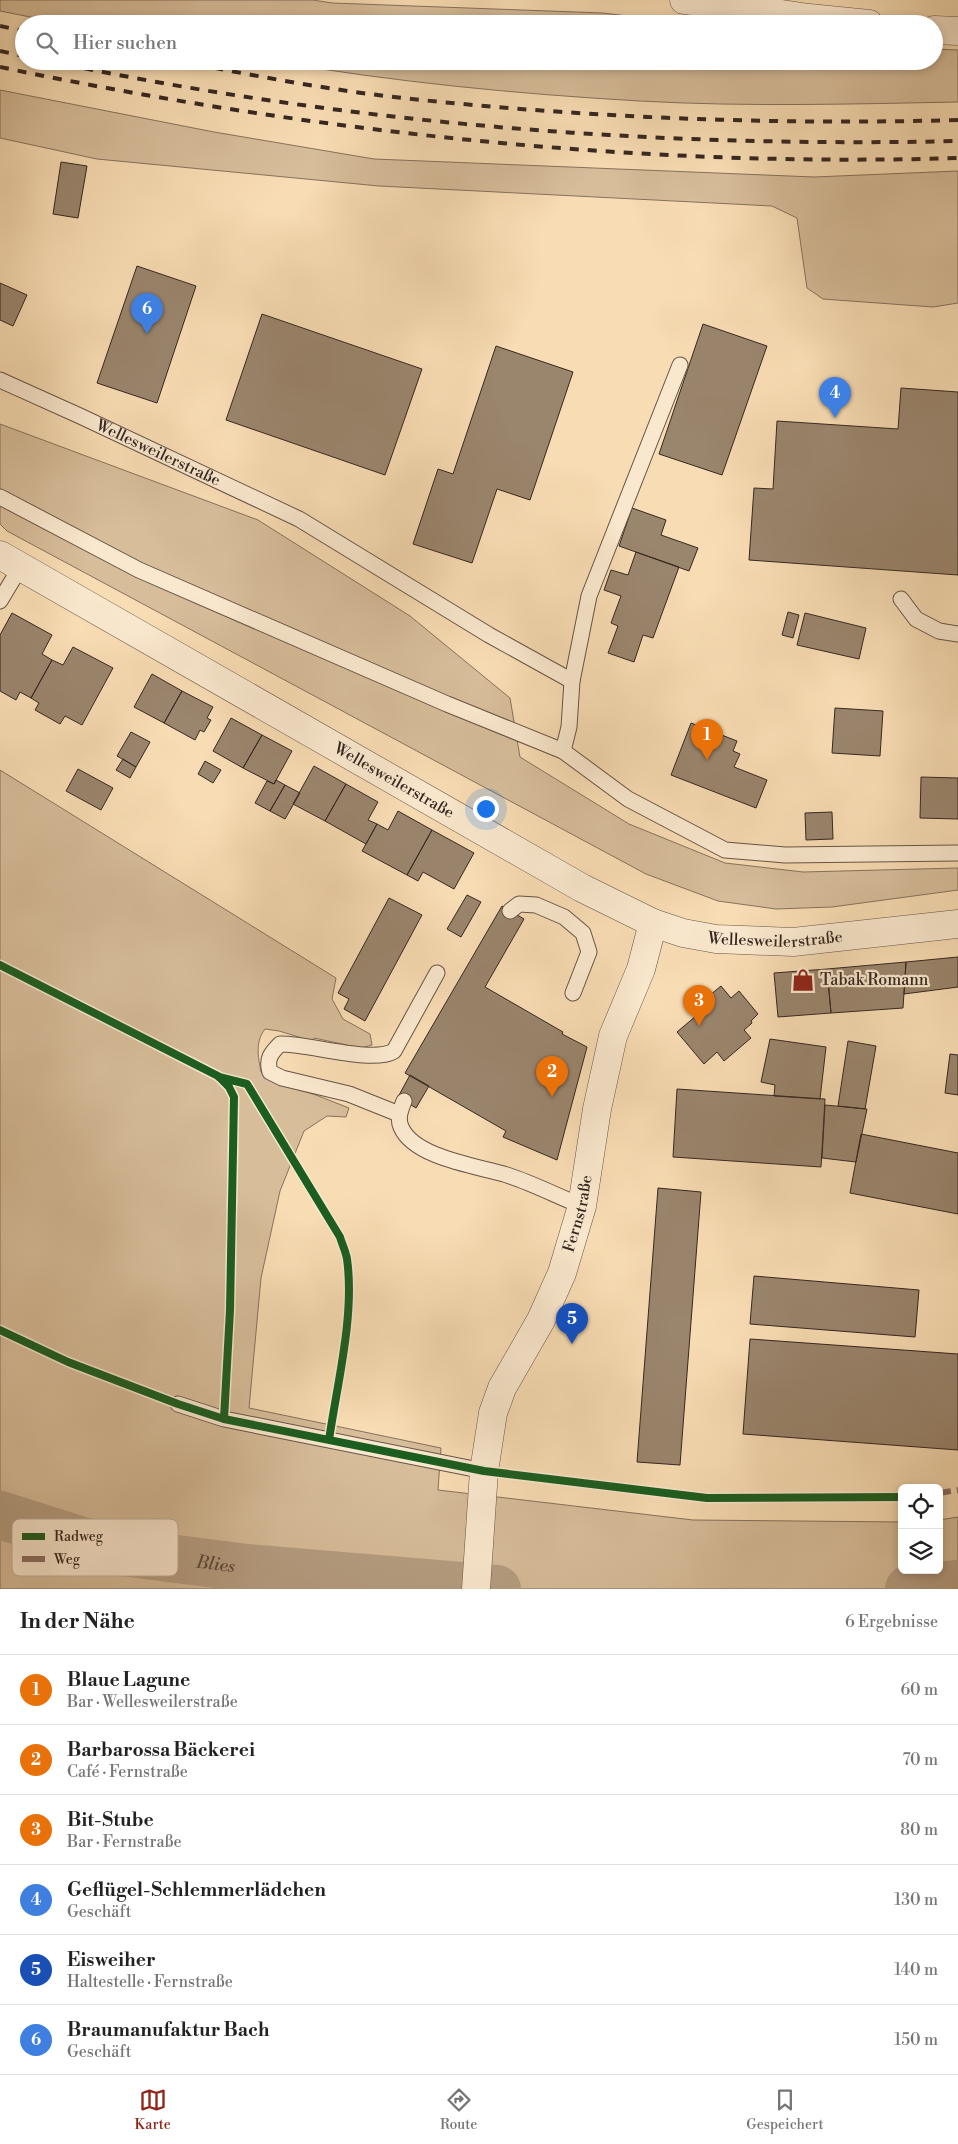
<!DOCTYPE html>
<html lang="de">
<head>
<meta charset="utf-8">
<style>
	body { margin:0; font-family:"Libre Bodoni",serif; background:#f6f6f6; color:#222 }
	.controls { position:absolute; right:15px; bottom:15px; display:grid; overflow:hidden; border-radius:8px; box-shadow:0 2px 8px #0003 }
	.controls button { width:45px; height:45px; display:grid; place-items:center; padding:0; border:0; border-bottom:1px solid #e0e0e0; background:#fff; color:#222; font:25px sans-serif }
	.you { position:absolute; left:485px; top:808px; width:18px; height:18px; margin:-12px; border:4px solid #fff; border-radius:50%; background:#1a73e8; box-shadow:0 0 0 8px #1a73e833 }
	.badge { display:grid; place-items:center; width:32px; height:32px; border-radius:50%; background:#8f2418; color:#fff; font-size:16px; font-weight:700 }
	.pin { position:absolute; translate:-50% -41px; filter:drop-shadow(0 1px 2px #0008) }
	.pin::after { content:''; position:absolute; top:26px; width:18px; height:15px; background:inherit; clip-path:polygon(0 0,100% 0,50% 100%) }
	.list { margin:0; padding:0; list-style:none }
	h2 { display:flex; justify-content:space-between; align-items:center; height:65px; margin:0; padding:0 20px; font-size:21px }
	h2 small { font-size:16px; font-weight:400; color:#767676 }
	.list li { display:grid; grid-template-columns:32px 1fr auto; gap:15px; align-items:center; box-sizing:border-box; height:70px; padding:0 20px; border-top:1px solid #e0e0e0 }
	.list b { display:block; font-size:19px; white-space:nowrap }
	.list p { margin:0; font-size:16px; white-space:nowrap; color:#767676 }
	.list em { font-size:16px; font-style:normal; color:#767676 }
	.icon { flex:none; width:28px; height:28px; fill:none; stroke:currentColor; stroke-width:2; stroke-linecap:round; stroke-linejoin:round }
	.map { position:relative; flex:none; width:958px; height:1589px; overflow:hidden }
	.search { position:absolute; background:#fff; box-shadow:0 2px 8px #0003; left:15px; right:15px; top:15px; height:55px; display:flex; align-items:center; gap:12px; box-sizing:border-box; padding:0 18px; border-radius:28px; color:#767676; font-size:19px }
	.sheet { height:485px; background:#fff }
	nav { display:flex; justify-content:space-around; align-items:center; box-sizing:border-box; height:70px; border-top:1px solid #e0e0e0; background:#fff; font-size:14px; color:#767676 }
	nav a { display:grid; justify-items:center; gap:2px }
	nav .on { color:#8f2418 }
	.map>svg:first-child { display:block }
</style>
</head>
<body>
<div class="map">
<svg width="958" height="1589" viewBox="0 0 958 1589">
	<rect width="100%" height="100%" fill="#f8dcb3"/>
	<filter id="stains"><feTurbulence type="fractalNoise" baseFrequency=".004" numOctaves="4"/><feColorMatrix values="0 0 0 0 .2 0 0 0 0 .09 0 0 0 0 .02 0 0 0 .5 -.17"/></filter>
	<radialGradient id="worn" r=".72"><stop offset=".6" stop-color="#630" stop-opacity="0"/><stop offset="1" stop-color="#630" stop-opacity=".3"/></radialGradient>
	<path fill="#d7bd9a" stroke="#86725e" d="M0 0H313L332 3 603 13 692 24H66L0 11Z
		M934 49 958 50V102C852 104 746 107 640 101 517 94 394 82 272 61H934Z
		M0 90 214 132 374 159 814 177 958 171V303L933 307 823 299 807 288 797 218 772 206 379 186 97 159 0 138Z
		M0 424 258 520 410 616 510 698 520 757 629 824 725 863 803 872 958 868V890L832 907 776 909 718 901 646 874 7 531 0 524Z
		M0 770 336 978 332 999 343 1019 370 1034 372 1045 361 1048 314 1038 312 1041 279 1031 265 1029C255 1042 258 1056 261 1072L274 1082 316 1095 349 1108 346 1117 327 1116 304 1131 280 1191 261 1278 249 1408 441 1448 438 1490 693 1520 902 1522V1570H939V1520L958 1517V1589H0Z"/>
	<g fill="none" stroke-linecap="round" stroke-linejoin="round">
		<g stroke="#b69e82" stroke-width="48">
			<path id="s1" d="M0 1515 114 1551 247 1568 497 1589"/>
			<path d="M909 1589 958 1584"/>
		</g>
	</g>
	<path fill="#9a856d" stroke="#352722" d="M61 162 87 166 78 218 53 214Z
		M137 266 196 286 157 403 97 383Z
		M0 283 27 295 13 326 0 320Z
		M262 314 422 369 385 475 226 420Z
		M703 324 767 346 722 475 659 454Z
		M496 346 573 372 530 500 497 489 472 563 413 544 438 469 453 474Z
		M901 388 958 392V575L749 560 754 488 773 489 777 421 898 429Z
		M632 508 666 520 661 535 698 548 689 571 619 546Z
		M636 552 679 567 653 638 643 635 634 662 608 653 618 626 611 623 621 596 604 590 611 570 628 575Z
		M788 612 799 615 793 638 782 635Z
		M12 613 52 635 42 654 52 660 31 698 20 692 16 700 0 691V635Z
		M805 613 866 628 859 659 797 645Z
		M73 647 113 668 82 725 65 716 60 724 35 710 39 703 31 698 52 660 63 665Z
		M152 674 182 691 164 723 134 707Z
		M182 691 213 707 207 718 211 720 204 732 200 730 195 740 164 723Z
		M835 708 883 711 880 756 832 753Z
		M231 718 262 735 243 768 213 751Z
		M691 723 737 741 733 751 740 754 734 767 767 780 756 808 671 775Z
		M131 732 150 742 136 767 117 756Z
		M262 735 292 751 274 784 243 768Z
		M123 759 136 767 130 778 116 770Z
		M205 761 221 770 213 783 198 774Z
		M314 766 346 784 325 821 293 804Z
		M78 769 113 788 101 810 66 791Z
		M921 777 958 778V819L920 818Z
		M276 780 285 785 270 811 255 803 267 781 274 784Z
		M346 784 378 802 368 820 377 824 366 844 325 821Z
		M285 785 300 793 285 819 270 811Z
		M398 811 432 830 407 875 362 851 377 824 388 830Z
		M832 812 833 839 806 840 805 813Z
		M432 830 474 853 454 889 423 872 418 881 407 875Z
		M467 895 481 902 461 937 447 929Z
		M389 898 422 915 365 1021 344 1009 349 999 338 993Z
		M502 906 524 919 485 987 563 1032 562 1034 587 1047 557 1160 503 1137 506 1131 405 1073Z
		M958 957V987L904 994 906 962Z
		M906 962 903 1008 831 1013 827 969Z
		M827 969 831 1013 778 1017 774 973Z
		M721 986 731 998 739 991 758 1014 751 1021 752 1023 744 1030 751 1038 724 1061 717 1052 704 1064 677 1032 703 1010 698 1005Z
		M770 1039 826 1047 820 1099 774 1096 775 1085 761 1082Z
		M848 1041 876 1046 865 1109 838 1106Z
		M950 1054 958 1055V1095L945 1093Z
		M410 1075 429 1086 416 1108 398 1097Z
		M677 1089 825 1099 821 1167 673 1157Z
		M825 1105 867 1109 856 1162 822 1158Z
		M861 1134 958 1153V1214L850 1193Z
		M658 1188 701 1192 680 1465 637 1462Z
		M754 1276 919 1290 915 1337 750 1324Z
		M750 1339 958 1354V1450L743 1434Z"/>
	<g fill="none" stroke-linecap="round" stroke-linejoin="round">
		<defs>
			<g id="service">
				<path id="s2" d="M0 380 80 416 299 519 489 635 572 681"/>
				<path d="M0 497 139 570 447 704 563 751 628 799 725 850 785 855 958 853"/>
				<path d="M901 599 916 619 939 631 958 634"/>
				<path d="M0 601 21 566"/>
				<path d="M563 751 569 727 572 681 589 596 680 365"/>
				<path d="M510 911 519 904 536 905 564 917 583 933 589 952 573 993"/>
				<path d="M404 1101C401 1109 397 1118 401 1127 414 1158 478 1166 507 1175 532 1183 557 1196 582 1206"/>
				<path d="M399 1114 349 1094 282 1078 270 1072C266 1059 271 1053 280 1044 307 1043 373 1064 394 1051L437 973"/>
				<path d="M178 1404 224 1419 484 1471"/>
			</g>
			<path id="minor" d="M684 0 809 18 869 24
				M934 30 958 31"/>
			<g id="tertiary">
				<path id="s3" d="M0 555 582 888 653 923 683 933 716 939 793 942 958 924"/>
				<path id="s4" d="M476 1589 484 1471 493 1413 502 1388 541 1320 562 1273 582 1206 597 1109 613 1036 641 969 653 923"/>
			</g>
		</defs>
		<use href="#service" stroke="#665446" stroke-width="17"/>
		<use href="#minor" stroke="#665446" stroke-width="29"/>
		<use href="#tertiary" stroke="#665446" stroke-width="29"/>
		<use href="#service" stroke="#fae8ce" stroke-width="15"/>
		<use href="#minor" stroke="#fae8ce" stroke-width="28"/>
		<use href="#tertiary" stroke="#fae8ce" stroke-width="28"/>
		<path stroke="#352722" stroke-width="4" stroke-dasharray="9 9" stroke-linecap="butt" d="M0 26 24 31
			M0 51 24 56
			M49 61C347 124 654 148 958 141
			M179 61C256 76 334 91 412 99 593 118 776 125 958 120
			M0 67C312 132 639 168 958 158"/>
		<path stroke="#8d6e63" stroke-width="6" stroke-dasharray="12 6" stroke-linecap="butt" d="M939 1493 958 1490"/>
		<defs>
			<path id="cycleway" d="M0 965 218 1076 229 1087 234 1097 230 1310 224 1419
				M219 1077 247 1084 340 1237C342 1244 346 1252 347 1259 355 1315 337 1384 329 1440
				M0 1330 68 1362 178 1404 224 1419 484 1471 707 1498 902 1497"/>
		</defs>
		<use href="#cycleway" stroke="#fae8ce" stroke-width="11"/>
		<use href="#cycleway" stroke="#1b5e20" stroke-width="8"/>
	</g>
	<defs>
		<symbol id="shop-bare" viewBox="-9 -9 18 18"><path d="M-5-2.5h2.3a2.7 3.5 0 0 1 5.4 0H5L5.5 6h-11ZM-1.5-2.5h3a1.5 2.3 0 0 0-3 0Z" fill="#8f2418" stroke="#fae8ce" stroke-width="2.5" paint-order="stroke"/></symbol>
	</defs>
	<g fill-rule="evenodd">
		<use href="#shop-bare" x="787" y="964" width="32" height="32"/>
	</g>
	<g text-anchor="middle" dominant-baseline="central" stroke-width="4.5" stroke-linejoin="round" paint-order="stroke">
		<g font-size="16" fill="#352722" stroke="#fae8ce">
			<text stroke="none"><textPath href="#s2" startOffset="174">Wellesweilerstraße</textPath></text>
			<text stroke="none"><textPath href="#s3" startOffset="454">Wellesweilerstraße</textPath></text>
			<text stroke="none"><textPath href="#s3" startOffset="874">Wellesweilerstraße</textPath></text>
			<text stroke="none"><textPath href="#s4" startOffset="395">Fernstraße</textPath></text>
		</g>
		<g font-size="16" fill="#352722" stroke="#fae8ce" text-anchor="start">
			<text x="820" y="980">Tabak Romann</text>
		</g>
		<g font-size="18" font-style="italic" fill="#5c4b3f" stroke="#fae8ce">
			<text stroke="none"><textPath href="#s1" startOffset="222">Blies</textPath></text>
		</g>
	</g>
	<rect x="12" y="1519" width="166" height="57" rx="8" fill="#fae8ce" stroke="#bfae9a" stroke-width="1"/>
	<rect x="22" y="1533" width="23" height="7" fill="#1b5e20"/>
	<rect x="22" y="1556" width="23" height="6" fill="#8d6e63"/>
	<g font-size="14" fill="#352722">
		<text x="54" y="1541">Radweg</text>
		<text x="54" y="1564">Weg</text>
	</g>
	<rect width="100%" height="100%" filter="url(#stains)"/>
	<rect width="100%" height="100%" fill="url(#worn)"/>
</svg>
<div class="controls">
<button><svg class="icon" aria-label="locate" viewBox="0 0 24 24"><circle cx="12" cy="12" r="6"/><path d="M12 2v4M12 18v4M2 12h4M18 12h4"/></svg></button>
<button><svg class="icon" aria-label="layers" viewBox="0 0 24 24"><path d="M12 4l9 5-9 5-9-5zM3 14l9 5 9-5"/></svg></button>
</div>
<div class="you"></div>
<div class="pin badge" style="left:707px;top:760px;background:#e8710a">1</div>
<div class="pin badge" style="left:552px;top:1097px;background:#e8710a">2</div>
<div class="pin badge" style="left:699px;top:1026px;background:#e8710a">3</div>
<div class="pin badge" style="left:835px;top:418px;background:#3f7fe0">4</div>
<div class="pin badge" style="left:572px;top:1344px;background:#1a4fb4">5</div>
<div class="pin badge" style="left:147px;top:334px;background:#3f7fe0">6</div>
<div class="search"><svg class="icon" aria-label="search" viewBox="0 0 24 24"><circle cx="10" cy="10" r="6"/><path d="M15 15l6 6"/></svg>Hier suchen</div>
</div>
<section class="sheet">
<h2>In der Nähe<small>6 Ergebnisse</small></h2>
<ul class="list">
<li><span class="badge" style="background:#e8710a">1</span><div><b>Blaue Lagune</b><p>Bar · Wellesweilerstraße</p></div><em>60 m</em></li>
<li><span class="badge" style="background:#e8710a">2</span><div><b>Barbarossa Bäckerei</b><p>Café · Fernstraße</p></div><em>70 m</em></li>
<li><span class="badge" style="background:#e8710a">3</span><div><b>Bit-Stube</b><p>Bar · Fernstraße</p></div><em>80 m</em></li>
<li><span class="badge" style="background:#3f7fe0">4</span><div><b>Geflügel-Schlemmerlädchen</b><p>Geschäft</p></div><em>130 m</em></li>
<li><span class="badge" style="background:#1a4fb4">5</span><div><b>Eisweiher</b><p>Haltestelle · Fernstraße</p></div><em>140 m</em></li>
<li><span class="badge" style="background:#3f7fe0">6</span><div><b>Braumanufaktur Bach</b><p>Geschäft</p></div><em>150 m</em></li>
</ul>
</section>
<nav>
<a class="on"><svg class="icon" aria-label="map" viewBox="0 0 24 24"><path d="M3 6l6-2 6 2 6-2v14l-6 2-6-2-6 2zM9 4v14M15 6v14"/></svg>Karte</a>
<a><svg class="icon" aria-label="directions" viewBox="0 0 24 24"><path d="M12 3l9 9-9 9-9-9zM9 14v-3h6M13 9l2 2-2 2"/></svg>Route</a>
<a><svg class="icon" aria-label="saved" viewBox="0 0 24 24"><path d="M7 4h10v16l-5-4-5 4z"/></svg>Gespeichert</a>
</nav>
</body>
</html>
